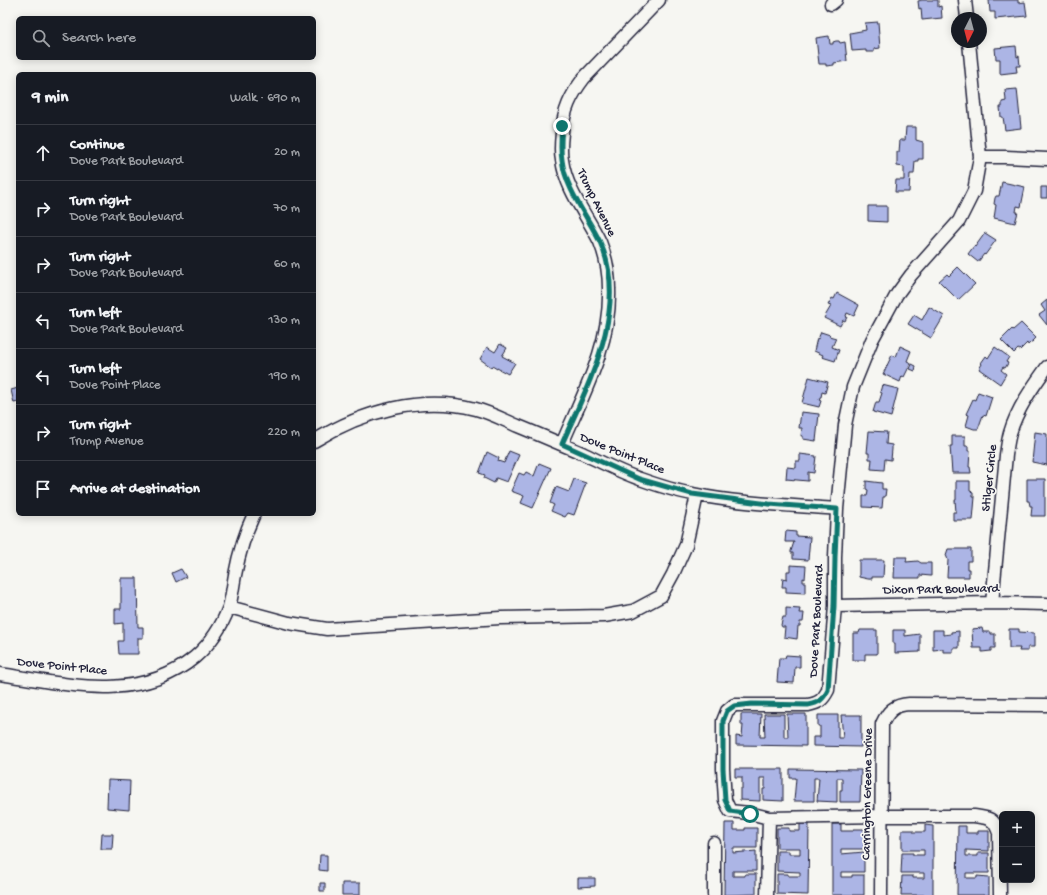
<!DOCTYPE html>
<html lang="en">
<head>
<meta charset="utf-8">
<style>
	body { margin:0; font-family:"Gochi Hand",sans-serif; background:#242831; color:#f1f3f6 }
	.controls { position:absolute; right:12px; bottom:12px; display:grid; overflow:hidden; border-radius:6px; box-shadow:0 2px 10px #0003 }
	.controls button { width:36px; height:36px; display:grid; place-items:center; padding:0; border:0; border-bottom:1px solid #363941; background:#171b24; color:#f1f3f6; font:20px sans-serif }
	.compass { position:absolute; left:951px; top:12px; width:36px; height:36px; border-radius:50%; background:#171b24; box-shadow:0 2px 10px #0003; rotate:186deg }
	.stop { position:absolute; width:12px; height:12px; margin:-9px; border:3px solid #0f766e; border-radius:50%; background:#fff }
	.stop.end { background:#0f766e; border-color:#fff; box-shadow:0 1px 4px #0008 }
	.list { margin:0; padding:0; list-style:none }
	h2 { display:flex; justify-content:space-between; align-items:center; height:52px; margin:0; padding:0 16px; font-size:17px }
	h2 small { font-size:13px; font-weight:400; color:#9ea1a6 }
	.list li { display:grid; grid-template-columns:26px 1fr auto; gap:12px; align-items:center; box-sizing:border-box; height:56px; padding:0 16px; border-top:1px solid #363941 }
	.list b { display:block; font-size:15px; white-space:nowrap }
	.list p { margin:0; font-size:13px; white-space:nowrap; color:#9ea1a6 }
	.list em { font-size:13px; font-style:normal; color:#9ea1a6 }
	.icon { flex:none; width:22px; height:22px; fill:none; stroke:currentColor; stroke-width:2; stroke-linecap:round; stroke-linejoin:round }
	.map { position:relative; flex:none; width:1047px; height:895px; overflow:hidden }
	.search { position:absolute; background:#171b24; box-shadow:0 2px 10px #0003; left:16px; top:16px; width:300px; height:44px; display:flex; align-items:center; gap:10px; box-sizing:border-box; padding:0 14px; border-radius:6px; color:#9ea1a6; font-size:15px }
	.panel { position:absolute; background:#171b24; box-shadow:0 2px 10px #0003; left:16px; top:72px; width:300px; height:444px; border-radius:6px }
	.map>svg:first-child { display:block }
</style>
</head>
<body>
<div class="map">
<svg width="1047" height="895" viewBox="0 0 1047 895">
	<rect width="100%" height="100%" fill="#f6f6f2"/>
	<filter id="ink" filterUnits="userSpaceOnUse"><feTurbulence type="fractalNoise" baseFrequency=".025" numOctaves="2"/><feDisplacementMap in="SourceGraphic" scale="8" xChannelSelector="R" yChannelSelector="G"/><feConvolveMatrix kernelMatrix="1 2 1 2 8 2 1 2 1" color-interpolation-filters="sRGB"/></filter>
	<g filter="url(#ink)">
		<path fill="#acb5e5" stroke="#22223b" d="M922 0H938V7L941 6 942 18 922 20 921 8 919 9 918 1Z
			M989 0H1018V3L1025 2 1027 16 995 19V12H990Z
			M878 22 880 48 874 49V52H866V50L852 51 850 33 866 30 865 23Z
			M829 36 830 44H833V42L836 41H839L840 43 845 42 847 61 834 63V65L826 66V64H819L816 38Z
			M1016 46 1017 57 1019 56 1020 66H1016L1017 72 1000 74V59H996L995 48Z
			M1017 89 1021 128 1005 130 1003 117H1001L1000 107H1002V102L1006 101 1005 90Z
			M906 127H916V140L923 142V159H918V161H915L914 174H910L909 192H895L896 180H904V167L897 166V152H899L900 140H905Z
			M1002 182 1025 187 1021 207 1017 206 1016 212H1018L1015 223 994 218 996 205 994 204 995 198 996 196H999Z
			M1041 187H1047V198H1041Z
			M868 206H887V222L868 221Z
			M985 233 996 240 985 255 984 254 978 262 968 254 974 246 975 247Z
			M958 267 975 284 958 300 939 281 947 274 949 276Z
			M837 293 859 305 854 316 847 313 846 316 847 317 845 321 843 320 840 326 824 318 831 306 828 305 832 298 834 299Z
			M1047 300V325L1039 315 1045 311 1041 305Z
			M929 307 944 316 931 338 908 324 914 315 922 320Z
			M1021 323 1036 338 1032 342H1031L1028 345 1027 343 1020 350 1018 349 1014 353 1001 340 1012 329 1013 330Z
			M821 332 830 335 829 336 836 338 832 347 839 350 835 361 822 357 823 355 814 351 817 338 818 339Z
			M500 344 507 348 502 356 515 363 508 374 497 368V369L492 366 491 367 480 359 487 347 495 352Z
			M900 346 911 351 907 361 911 363 904 377 902 376 900 382 883 374 892 355 896 357Z
			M995 347 1009 357 1006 362 1008 363 1007 365 1005 368 1003 367 1001 370 1006 374 1000 384 979 369 982 364 981 363 986 356 988 358Z
			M912 364 916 366 915 371 910 369Z
			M809 377 828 382 825 393 822 392 821 397H820L819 400 821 401 819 407 802 403Z
			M882 385 898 389 891 417 873 412 876 402H879L882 393 880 392Z
			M18 388V402L14 403 11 390Z
			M978 392 992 397 986 416 983 415 978 429H974L966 426 969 415 966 414 973 399 975 400Z
			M801 412 819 414 816 441 803 439V436H801L802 428H799Z
			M869 431 887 432 886 444 892 445V449L891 460 885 459 884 470 871 469 872 459H869V453H867Z
			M1035 432 1047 434V465L1032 462Z
			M952 436H965V446H968V451H970L969 467H970L971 473H952L950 446H952Z
			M509 451 519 455 507 482 496 478 494 483 484 478 485 475 479 473 487 452 499 458 498 461 504 463Z
			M800 454 816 456 814 473 808 472V481L786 479 787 467 796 468V461H800Z
			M539 463 551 468 533 508 521 503 524 496 511 491 519 473 524 475 526 472 534 476Z
			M574 479 586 483 574 515 568 513 565 517 551 511 554 505 550 503 556 487 569 492Z
			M1027 479H1045V516H1031L1032 506H1030L1029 501H1027Z
			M866 481 882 483V489H886L885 497H883L882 508 863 507V496H867L868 490 866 489Z
			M956 481H970V491L973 492V497H975L973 520H953V512H956L955 500H956Z
			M786 531 796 532V536L810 537 808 560 793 559V553H791V551L794 542H785Z
			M948 549H971V561H967V569H969V577H947L948 560 946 555Z
			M895 557H907L906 562 918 561 921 563H931V576L920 575V578H894Z
			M859 560H884L883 577H872V579H868L859 577Z
			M790 565 806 566 805 579 803 578V582H805V593L786 592V587H782L783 578 787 579V571H790Z
			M181 569 186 577 176 582 172 573Z
			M121 578H137L138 627H143V638H138V654H119L118 641H123V623L115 624V609H121Z
			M786 608 800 609 799 613H804L803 622H800V626H798L797 639 784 637 785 627H782L781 625 783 617H786Z
			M982 628 983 632H991V634H995V648H991V651L982 652V648H973L972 629Z
			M1009 629H1019V632L1034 633V647H1028V651H1019L1020 648H1009Z
			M860 630H877V654H865V660H853V633H859Z
			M893 630H905V636L920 634V652L895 653V644H893Z
			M933 630H943V635L951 634V632L959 631V648H953V652H943V649L933 650Z
			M786 655 800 656V667H795L794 683 777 682 779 658H785Z
			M741 714H761L760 737H765L764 714H784V737H788L787 714H806V746L736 745V736L742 737 743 725H741Z
			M818 715H838V738H843L841 715H861V747L813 746V737H820V726H818Z
			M735 769H783V801L763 800V789H765V778H760V801L740 800V789H742V777H735Z
			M790 769 861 770 860 802H840V790H842V778H837V802L817 801 819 778H814V801H794L796 778H790Z
			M108 780 130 781 129 810 107 808Z
			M725 823H734V830H745V828H757V848H733V853L756 851V871H733V876H745V874H756V894L724 895Z
			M800 824H809L808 895 777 894V874H788V876H800V872L777 871V851H789V854H800V848H777V828H789V831H800Z
			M832 824H841V831H853V829H864V849H841V854L864 852V872H841V877H852V875H864V895H832Z
			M925 825 933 826V895H901L902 876H913V878H924V873H901L902 853H913V855H924V850H902V830H913V832H925Z
			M958 826H966V833H978V831H989V851L966 850V856H978V853H989V873H966V878H977V876L989 877V895H957Z
			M102 834H113L112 849H101Z
			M320 855H327V871L319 870Z
			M578 878H595V886L578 887Z
			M320 883H325V891H320Z
			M342 883H360V895H342Z"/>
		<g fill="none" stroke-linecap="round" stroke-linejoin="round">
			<defs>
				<path id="minor" d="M965 0 967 18
					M831 4 836 0
					M969 42 980 157 974 191 959 221 911 275 897 294 872 340 853 387 845 425 837 509 835 557V606L828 690C823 700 819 703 808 705H734L727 711 723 721V769L725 800 730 811 749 813 769 818 881 816H974C989 818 994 818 999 833L1000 895
					M980 157H1006L1047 159
					M314 441C363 411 420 395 476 409 491 413 504 420 518 426 540 435 561 444 582 453 601 462 620 472 640 479 657 485 675 491 693 494 740 504 789 505 837 509
					M562 444C583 394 611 345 609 289 609 273 606 257 600 242 587 215 566 190 562 160 560 151 561 142 562 133 563 111 571 95 584 78L659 0
					M992 603 1006 455C1007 448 1008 440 1010 433 1017 409 1032 388 1047 367
					M835 606 992 603 1047 604
					M229 607 289 623 327 629 500 618 604 616 633 611 661 596 673 574 686 545 697 495
					M0 674C66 684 139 704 195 657 210 644 222 626 229 607 232 597 233 585 235 575 239 553 245 533 254 514
					M714 843V895
					M767 895 769 818
					M881 895 882 724C888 711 894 705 909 704L1047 705"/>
			</defs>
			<use href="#minor" stroke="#22223b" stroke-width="15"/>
			<use href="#minor" stroke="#f6f6f2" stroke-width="12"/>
		</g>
	</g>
	<g fill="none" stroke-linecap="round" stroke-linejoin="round" filter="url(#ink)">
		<path stroke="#0f766e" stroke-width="5" d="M562 126C561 137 560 149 562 160 565 188 588 217 600 242 630 308 588 384 562 444L639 479 692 494 769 504 837 509 835 557 834 606 828 690C823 700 819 703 808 705L752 704 734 706 727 711 723 721V769L725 800 730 811 750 814"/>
	</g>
	<g text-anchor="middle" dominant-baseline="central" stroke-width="3.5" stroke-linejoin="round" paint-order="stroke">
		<g font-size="13" fill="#22223b" stroke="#f6f6f2">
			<text transform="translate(596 203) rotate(64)">Trump Avenue</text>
			<text transform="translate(622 454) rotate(22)">Dove Point Place</text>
			<text transform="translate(990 478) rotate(-84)">Stilger Circle</text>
			<text transform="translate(941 590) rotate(-1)">Dixon Park Boulevard</text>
			<text transform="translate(817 621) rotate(-87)">Dove Park Boulevard</text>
			<text transform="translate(62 667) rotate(6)">Dove Point Place</text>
			<text transform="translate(868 794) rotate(-89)">Carrington Greene Drive</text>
		</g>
	</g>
</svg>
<div class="controls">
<button>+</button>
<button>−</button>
</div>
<svg class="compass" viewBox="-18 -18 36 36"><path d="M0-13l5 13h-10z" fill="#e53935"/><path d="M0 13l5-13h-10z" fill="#9ea1a6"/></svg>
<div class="stop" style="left:750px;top:814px"></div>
<div class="stop end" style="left:562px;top:126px"></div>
<div class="search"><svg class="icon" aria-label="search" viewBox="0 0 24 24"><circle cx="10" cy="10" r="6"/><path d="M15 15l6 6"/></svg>Search here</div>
<section class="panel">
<h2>9 min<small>Walk · 690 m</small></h2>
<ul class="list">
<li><svg class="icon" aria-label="ahead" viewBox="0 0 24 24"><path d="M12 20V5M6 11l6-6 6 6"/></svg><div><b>Continue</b><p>Dove Park Boulevard</p></div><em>20 m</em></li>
<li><svg class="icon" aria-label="right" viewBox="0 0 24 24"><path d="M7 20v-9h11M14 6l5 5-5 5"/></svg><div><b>Turn right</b><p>Dove Park Boulevard</p></div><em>70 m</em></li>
<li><svg class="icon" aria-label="right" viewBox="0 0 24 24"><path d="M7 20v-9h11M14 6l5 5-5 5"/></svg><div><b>Turn right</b><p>Dove Park Boulevard</p></div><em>60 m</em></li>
<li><svg class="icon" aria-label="left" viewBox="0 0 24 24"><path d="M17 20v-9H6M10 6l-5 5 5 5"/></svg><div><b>Turn left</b><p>Dove Park Boulevard</p></div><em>130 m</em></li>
<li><svg class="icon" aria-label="left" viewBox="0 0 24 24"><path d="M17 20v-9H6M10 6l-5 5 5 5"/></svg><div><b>Turn left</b><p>Dove Point Place</p></div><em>190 m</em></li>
<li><svg class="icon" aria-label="right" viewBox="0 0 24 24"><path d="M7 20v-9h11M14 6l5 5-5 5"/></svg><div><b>Turn right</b><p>Trump Avenue</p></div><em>220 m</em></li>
<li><svg class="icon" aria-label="arrive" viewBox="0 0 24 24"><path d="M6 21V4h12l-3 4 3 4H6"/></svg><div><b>Arrive at destination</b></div></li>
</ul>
</section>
</div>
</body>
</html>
